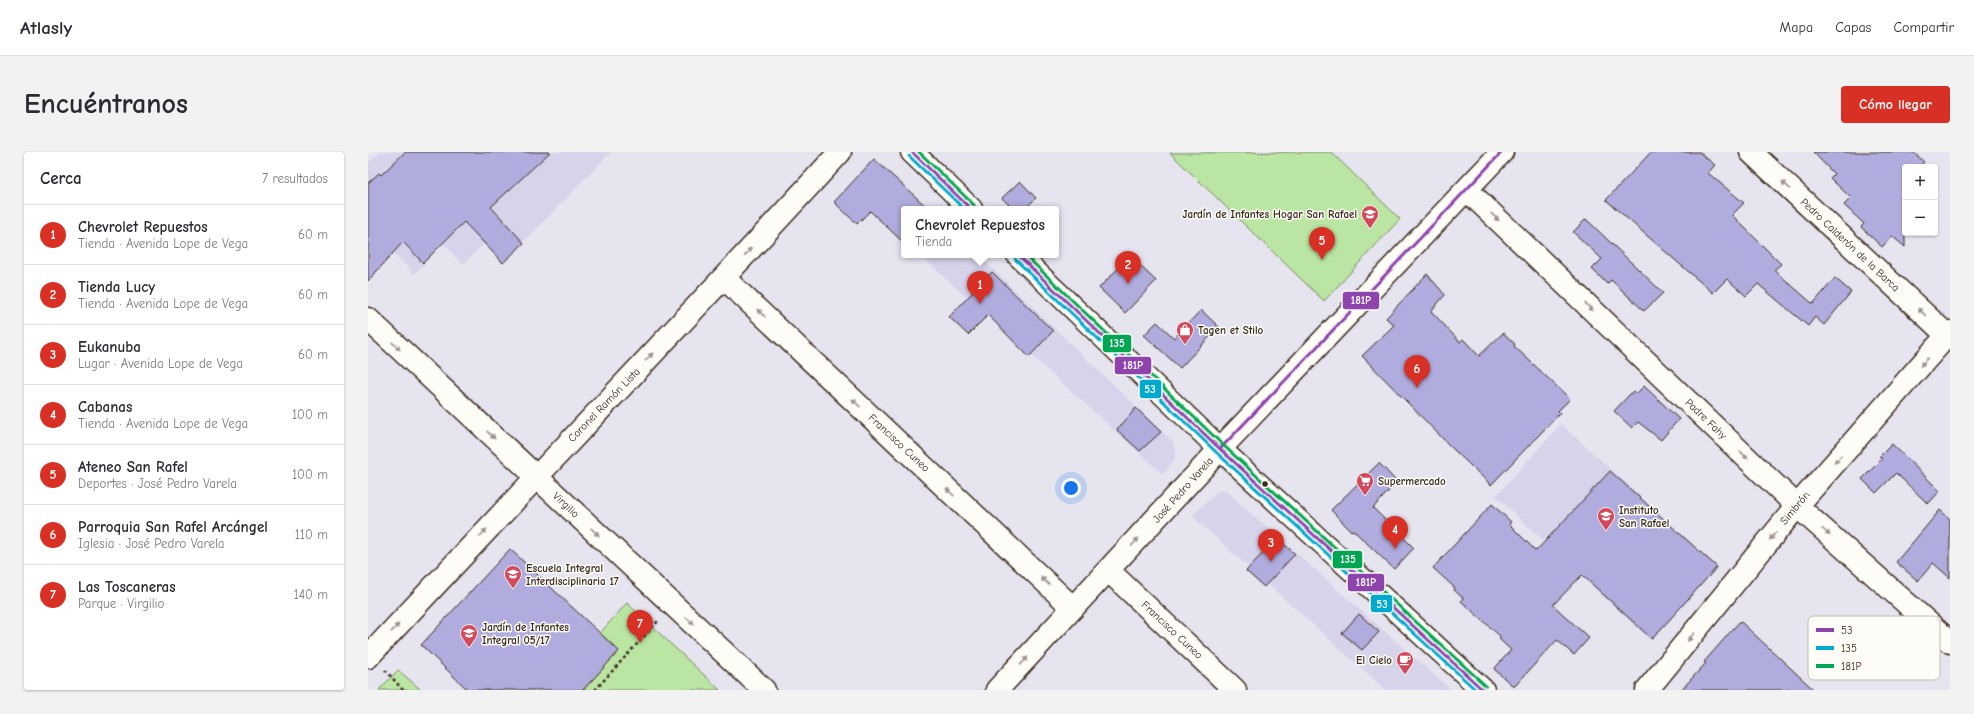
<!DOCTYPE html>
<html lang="es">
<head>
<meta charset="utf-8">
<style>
	body { margin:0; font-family:"Comic Neue",sans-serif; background:#f2f2f3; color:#2b2b33 }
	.controls { position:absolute; right:12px; top:12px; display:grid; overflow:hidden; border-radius:4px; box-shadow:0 1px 3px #0004 }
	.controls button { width:36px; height:36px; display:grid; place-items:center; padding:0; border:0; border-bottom:1px solid #e1e1e2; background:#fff; color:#2b2b33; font:20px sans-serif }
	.you { position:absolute; left:703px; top:336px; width:14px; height:14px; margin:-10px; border:3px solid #fff; border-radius:50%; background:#1a73e8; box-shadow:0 0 0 6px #1a73e833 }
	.badge { display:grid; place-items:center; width:26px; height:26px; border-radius:50%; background:#d93025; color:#fff; font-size:13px; font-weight:700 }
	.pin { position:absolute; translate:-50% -33px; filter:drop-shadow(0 1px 2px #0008) }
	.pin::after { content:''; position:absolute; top:21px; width:14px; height:12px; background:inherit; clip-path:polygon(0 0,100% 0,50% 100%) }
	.popup { position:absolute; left:533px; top:54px; width:158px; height:52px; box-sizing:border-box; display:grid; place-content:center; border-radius:4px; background:#fff; filter:drop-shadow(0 1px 3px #0005); font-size:13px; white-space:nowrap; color:#7c7c81 }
	.popup b { font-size:15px; color:#2b2b33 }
	.popup::after { content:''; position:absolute; left:50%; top:100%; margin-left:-8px; border:8px solid transparent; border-top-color:#fff }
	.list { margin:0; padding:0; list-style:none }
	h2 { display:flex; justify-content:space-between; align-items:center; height:52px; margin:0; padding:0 16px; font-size:17px }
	h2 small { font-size:13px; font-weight:400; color:#7c7c81 }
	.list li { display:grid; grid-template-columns:26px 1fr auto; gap:12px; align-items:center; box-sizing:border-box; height:60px; padding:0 16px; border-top:1px solid #e1e1e2 }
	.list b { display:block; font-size:15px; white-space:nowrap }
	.list p { margin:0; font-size:13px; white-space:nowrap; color:#7c7c81 }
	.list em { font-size:13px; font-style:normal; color:#7c7c81 }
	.map { position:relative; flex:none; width:1582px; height:538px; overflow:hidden; border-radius:4px }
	header { display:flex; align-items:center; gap:24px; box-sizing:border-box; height:56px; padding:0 20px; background:#fff; border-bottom:1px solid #e1e1e2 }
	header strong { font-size:19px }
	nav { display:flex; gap:22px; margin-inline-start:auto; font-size:14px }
	.intro { display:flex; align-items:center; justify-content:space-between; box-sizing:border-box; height:96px; padding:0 24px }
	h1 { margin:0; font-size:28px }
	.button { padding:10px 18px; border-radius:4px; background:#d93025; color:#fff; font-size:14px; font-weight:700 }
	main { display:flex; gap:24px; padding:0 24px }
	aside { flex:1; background:#fff; border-radius:4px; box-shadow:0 1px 3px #0004 }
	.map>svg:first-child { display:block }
</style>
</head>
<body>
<header>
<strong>Atlasly</strong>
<nav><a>Mapa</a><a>Capas</a><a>Compartir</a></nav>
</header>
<div class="intro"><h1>Encuéntranos</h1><a class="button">Cómo llegar</a></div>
<main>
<aside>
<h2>Cerca<small>7 resultados</small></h2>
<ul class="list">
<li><span class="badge">1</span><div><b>Chevrolet Repuestos</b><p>Tienda · Avenida Lope de Vega</p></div><em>60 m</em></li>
<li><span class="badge">2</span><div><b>Tienda Lucy</b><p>Tienda · Avenida Lope de Vega</p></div><em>60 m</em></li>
<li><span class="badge">3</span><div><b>Eukanuba</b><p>Lugar · Avenida Lope de Vega</p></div><em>60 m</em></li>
<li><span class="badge">4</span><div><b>Cabanas</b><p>Tienda · Avenida Lope de Vega</p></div><em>100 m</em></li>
<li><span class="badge">5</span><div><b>Ateneo San Rafel</b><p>Deportes · José Pedro Varela</p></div><em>100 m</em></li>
<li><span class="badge">6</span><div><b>Parroquia San Rafel Arcángel</b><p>Iglesia · José Pedro Varela</p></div><em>110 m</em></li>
<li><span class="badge">7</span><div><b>Las Toscaneras</b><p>Parque · Virgilio</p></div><em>140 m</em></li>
</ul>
</aside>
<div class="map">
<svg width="1582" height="538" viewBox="0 0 1582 538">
	<rect width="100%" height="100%" fill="#e6e4ef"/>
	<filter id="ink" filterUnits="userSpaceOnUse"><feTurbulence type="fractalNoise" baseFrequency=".025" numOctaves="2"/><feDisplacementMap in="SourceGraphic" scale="8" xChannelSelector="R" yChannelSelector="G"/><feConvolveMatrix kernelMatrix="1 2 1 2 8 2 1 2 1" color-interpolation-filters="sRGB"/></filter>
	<g filter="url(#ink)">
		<path fill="#d6d3ea" d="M13 0H243L135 111 116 92 95 112 75 91 46 122 26 101 0 129V11Z
			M552 103H610L806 291 807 307 795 322Z
			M1193 272 1350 415 1283 489 1128 344Z
			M850 339H858L1083 538H1018L824 364Z"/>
		<path fill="#bae5a2" stroke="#7a8860" d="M963 0 1032 67 956 149 802 1Z
			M259 451 352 538H215L251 499 232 481Z
			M30 518 53 538H11Z"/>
		<path fill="#b0acdd" stroke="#3b2a1e" d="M37 0H182L123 55 156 91 135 111 96 70 55 111 35 90 0 129V31L11 21 13 23Z
			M1283 0H1331L1347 13 1340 21 1376 51 1364 63 1413 112 1406 118 1445 152 1467 126 1483 140 1456 173 1447 165 1440 174 1390 132 1378 144 1359 127 1345 141 1238 48Z
			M1445 0H1545L1556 10 1551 15H1537V95L1524 84 1514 95 1493 75 1496 72 1476 53 1483 46 1462 26 1466 22Z
			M506 7 561 57H536V91L502 59 489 72 466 50Z
			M652 29 668 46 657 57H645L634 46Z
			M1218 67 1295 141 1276 159 1243 128 1239 132 1224 117 1234 107 1205 80Z
			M762 104 788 129 757 161 731 136Z
			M624 120 685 179 661 205 620 163 600 183 581 165Z
			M1059 122 1077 143 1063 159 1092 190 1095 187 1111 204 1135 181 1147 192 1146 194 1202 247 1190 259 1192 261 1123 333 1083 295 994 204 1026 173 1018 166Z
			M833 158 851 175 812 216 776 183 789 170 806 186Z
			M1276 234 1311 267 1293 288 1270 270 1264 276 1246 259 1265 239 1268 242Z
			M768 256 793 280 772 299 749 278Z
			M1524 292 1572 339 1560 352 1528 321 1508 341 1494 327 1514 307 1511 305Z
			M1011 311 1029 330 1005 356 1046 396 1026 417 985 378 983 379 963 358Z
			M1242 319 1349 415 1284 487 1214 423 1185 453 1221 486 1206 503 1189 488 1146 535 1126 517 1143 498 1131 487 1133 485 1093 449 1095 446 1086 438 1087 436 1065 416 1124 352 1143 370 1141 372 1168 399Z
			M1572 358 1582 367V426L1565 411 1550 429 1528 410Z
			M909 386 927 402 896 435 878 419Z
			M142 397 251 499 215 538H100L53 493Z
			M991 462 1011 480 994 498 974 481Z
			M1372 469 1446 538H1313L1338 511 1336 510Z"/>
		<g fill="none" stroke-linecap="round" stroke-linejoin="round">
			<defs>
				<path id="street" d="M1383 0 1582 186
					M1099 38 1429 354 1582 490
					M356 126 705 456
					M0 167 396 538
					M741 419 867 538
					M0 505C157 336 316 170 472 0
					M629 538 852 297 1134 0
					M1279 538 1429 354 1582 180"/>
				<path id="secondary" d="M544 0 603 57
					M650 103 852 297 1115 538"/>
			</defs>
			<use href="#street" stroke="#3b2a1e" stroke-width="25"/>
			<use href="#secondary" stroke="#3b2a1e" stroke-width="25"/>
			<path stroke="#3b2a1e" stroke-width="2.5" stroke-dasharray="3 3" stroke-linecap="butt" d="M17 518 35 538
				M227 538 290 469"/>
			<use href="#street" stroke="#fdfcf7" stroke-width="22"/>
			<use href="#secondary" stroke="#fdfcf7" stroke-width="22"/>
			<defs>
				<path id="bus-1" d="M544 0 603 57
					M650 103 852 297 1115 538
					M852 297 1134 0"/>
				<path id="bus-2" d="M541 4 596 57
					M647 107 849 301 1108 538"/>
				<path id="bus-3" d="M551 0 606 53
					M657 103 855 293 1118 534"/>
			</defs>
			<use href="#bus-1" stroke="#fdfcf7" stroke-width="6"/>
			<use href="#bus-2" stroke="#fdfcf7" stroke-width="6"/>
			<use href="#bus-3" stroke="#fdfcf7" stroke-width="6"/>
			<use href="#bus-1" stroke="#8e44ad" stroke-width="3"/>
			<use href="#bus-2" stroke="#00a9ce" stroke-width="3"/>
			<use href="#bus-3" stroke="#00a651" stroke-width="3"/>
		</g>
		<defs><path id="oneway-solid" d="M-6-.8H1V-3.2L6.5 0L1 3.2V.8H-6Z"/></defs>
		<g fill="#9c938a">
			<use href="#oneway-solid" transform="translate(1418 33) rotate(-137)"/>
			<use href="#oneway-solid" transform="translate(1127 65) rotate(44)"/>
			<use href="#oneway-solid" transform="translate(380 100) rotate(-48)"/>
			<use href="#oneway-solid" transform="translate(1221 155) rotate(44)"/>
			<use href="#oneway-solid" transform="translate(1554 160) rotate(-137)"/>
			<use href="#oneway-solid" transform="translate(393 161) rotate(-137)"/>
			<use href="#oneway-solid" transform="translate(28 194) rotate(43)"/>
			<use href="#oneway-solid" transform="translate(281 205) rotate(-46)"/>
			<use href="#oneway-solid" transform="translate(1556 210) rotate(131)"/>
			<use href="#oneway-solid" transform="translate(488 251) rotate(-137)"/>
			<use href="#oneway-solid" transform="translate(123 283) rotate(43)"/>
			<use href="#oneway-solid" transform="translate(1376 303) rotate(44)"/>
			<use href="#oneway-solid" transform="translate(1470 307) rotate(131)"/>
			<use href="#oneway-solid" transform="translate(582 340) rotate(-137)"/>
			<use href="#oneway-solid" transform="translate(227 380) rotate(43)"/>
			<use href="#oneway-solid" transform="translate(1458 380) rotate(42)"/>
			<use href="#oneway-solid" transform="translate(115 381) rotate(-47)"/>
			<use href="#oneway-solid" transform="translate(1405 384) rotate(129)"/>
			<use href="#oneway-solid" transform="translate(767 390) rotate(-48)"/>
			<use href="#oneway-solid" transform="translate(677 429) rotate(-137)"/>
			<use href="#oneway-solid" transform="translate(322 469) rotate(43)"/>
			<use href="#oneway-solid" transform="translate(27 476) rotate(-47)"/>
			<use href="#oneway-solid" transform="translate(1323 485) rotate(129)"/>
			<use href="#oneway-solid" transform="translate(656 509) rotate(-47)"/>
		</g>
	</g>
	<defs>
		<symbol id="school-pin" viewBox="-11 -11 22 30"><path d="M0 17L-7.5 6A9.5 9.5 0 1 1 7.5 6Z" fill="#d1495b" stroke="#fdfcf7"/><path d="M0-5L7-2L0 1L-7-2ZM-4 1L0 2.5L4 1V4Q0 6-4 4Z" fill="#fff"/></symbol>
		<symbol id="shop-pin" viewBox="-11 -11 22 30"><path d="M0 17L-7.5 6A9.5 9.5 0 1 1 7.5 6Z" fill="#d1495b" stroke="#fdfcf7"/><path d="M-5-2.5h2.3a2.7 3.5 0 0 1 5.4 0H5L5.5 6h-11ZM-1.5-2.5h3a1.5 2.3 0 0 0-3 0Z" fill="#fff"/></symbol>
		<symbol id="supermarket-pin" viewBox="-11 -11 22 30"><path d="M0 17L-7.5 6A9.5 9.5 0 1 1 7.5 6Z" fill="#d1495b" stroke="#fdfcf7"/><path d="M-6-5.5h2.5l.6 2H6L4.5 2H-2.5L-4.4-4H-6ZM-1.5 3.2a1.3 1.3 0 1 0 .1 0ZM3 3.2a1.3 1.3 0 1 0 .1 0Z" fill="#fff"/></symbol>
		<symbol id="cafe-pin" viewBox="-11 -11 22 30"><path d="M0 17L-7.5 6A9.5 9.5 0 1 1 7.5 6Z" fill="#d1495b" stroke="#fdfcf7"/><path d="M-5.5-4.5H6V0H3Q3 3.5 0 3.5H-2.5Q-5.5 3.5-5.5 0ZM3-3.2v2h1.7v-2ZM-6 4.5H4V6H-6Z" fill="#fff"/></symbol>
	</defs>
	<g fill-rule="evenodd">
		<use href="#school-pin" x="992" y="52" width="20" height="27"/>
		<use href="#shop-pin" x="807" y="168" width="20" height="27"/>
		<use href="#supermarket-pin" x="987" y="319" width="20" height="27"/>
		<use href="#school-pin" x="1228" y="354" width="20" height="27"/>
		<use href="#school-pin" x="135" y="412" width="20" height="27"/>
		<use href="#school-pin" x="91" y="471" width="20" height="27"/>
		<use href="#cafe-pin" x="1027" y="498" width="20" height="27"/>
	</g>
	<circle fill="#3b2a1e" stroke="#fdfcf7" stroke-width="1.5" cx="897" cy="332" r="3.5"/>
	<g text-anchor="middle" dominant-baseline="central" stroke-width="3" stroke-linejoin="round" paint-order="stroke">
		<g font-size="11" font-weight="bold" fill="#3b2a1e" stroke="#fdfcf7" text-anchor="start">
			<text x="989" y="62" text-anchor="end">Jardín de Infantes Hogar San Rafael</text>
			<text x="830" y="178">Tagen et Stilo</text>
			<text x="1010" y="329">Supermercado</text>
			<text x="1251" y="358">Instituto<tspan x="1251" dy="13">San Rafael</tspan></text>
			<text x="158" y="416">Escuela Integral<tspan x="158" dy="13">Interdisciplinaria 17</tspan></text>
			<text x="114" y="475">Jardín de Infantes<tspan x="114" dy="13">Integral 05/17</tspan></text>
			<text x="1024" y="508" text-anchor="end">El Cielo</text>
		</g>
		<g font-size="11" fill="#3b2a1e" stroke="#fdfcf7">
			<text transform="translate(1482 93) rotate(43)">Pedro Calderón de la Barca</text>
			<text transform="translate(236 253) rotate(-46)">Coronel Ramón Lista</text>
			<text transform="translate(1338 267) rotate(44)">Padre Fahy</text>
			<text transform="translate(531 291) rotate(43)">Francisco Cuneo</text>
			<text transform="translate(815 338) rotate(-48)">José Pedro Varela</text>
			<text transform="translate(198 353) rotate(43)">Virgilio</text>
			<text transform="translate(1427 356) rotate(-50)">Simbrón</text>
			<text transform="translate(804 478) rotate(43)">Francisco Cuneo</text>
		</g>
	</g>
	<rect x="1440" y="464" width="132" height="64" rx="6" fill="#fdfcf7" stroke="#c3bdb6" stroke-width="1"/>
	<rect x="1448" y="476" width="18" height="4" fill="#8e44ad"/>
	<rect x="1448" y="494" width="18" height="4" fill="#00a9ce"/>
	<rect x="1448" y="512" width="18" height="4" fill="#00a651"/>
	<g font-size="11" fill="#3b2a1e">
		<text x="1473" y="482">53</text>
		<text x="1473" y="500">135</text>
		<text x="1473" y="518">181P</text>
	</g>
	<g stroke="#fdfcf7" stroke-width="1.5">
		<rect x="974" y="139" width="38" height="19" rx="4" fill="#8e44ad"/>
		<rect x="734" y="182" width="30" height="19" rx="4" fill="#00a651"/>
		<rect x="746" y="204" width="38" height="19" rx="4" fill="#8e44ad"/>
		<rect x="771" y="227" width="23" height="20" rx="4" fill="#00a9ce"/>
		<rect x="964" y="398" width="31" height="19" rx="4" fill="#00a651"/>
		<rect x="979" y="421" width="38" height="19" rx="4" fill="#8e44ad"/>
		<rect x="1002" y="442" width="23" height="19" rx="4" fill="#00a9ce"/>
	</g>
	<g font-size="11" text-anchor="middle" font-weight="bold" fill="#fff">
		<text x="993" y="152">181P</text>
		<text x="749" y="195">135</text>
		<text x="765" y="217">181P</text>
		<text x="782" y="241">53</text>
		<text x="980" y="411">135</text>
		<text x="998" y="434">181P</text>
		<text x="1014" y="456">53</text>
	</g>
</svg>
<div class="controls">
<button>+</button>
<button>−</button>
</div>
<div class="you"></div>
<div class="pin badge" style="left:612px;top:152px">1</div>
<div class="popup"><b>Chevrolet Repuestos</b>Tienda</div>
<div class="pin badge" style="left:760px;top:132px">2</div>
<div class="pin badge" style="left:903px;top:410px">3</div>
<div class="pin badge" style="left:1027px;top:397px">4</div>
<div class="pin badge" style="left:954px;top:108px">5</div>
<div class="pin badge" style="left:1049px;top:236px">6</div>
<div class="pin badge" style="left:272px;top:491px">7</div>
</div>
</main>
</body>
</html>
